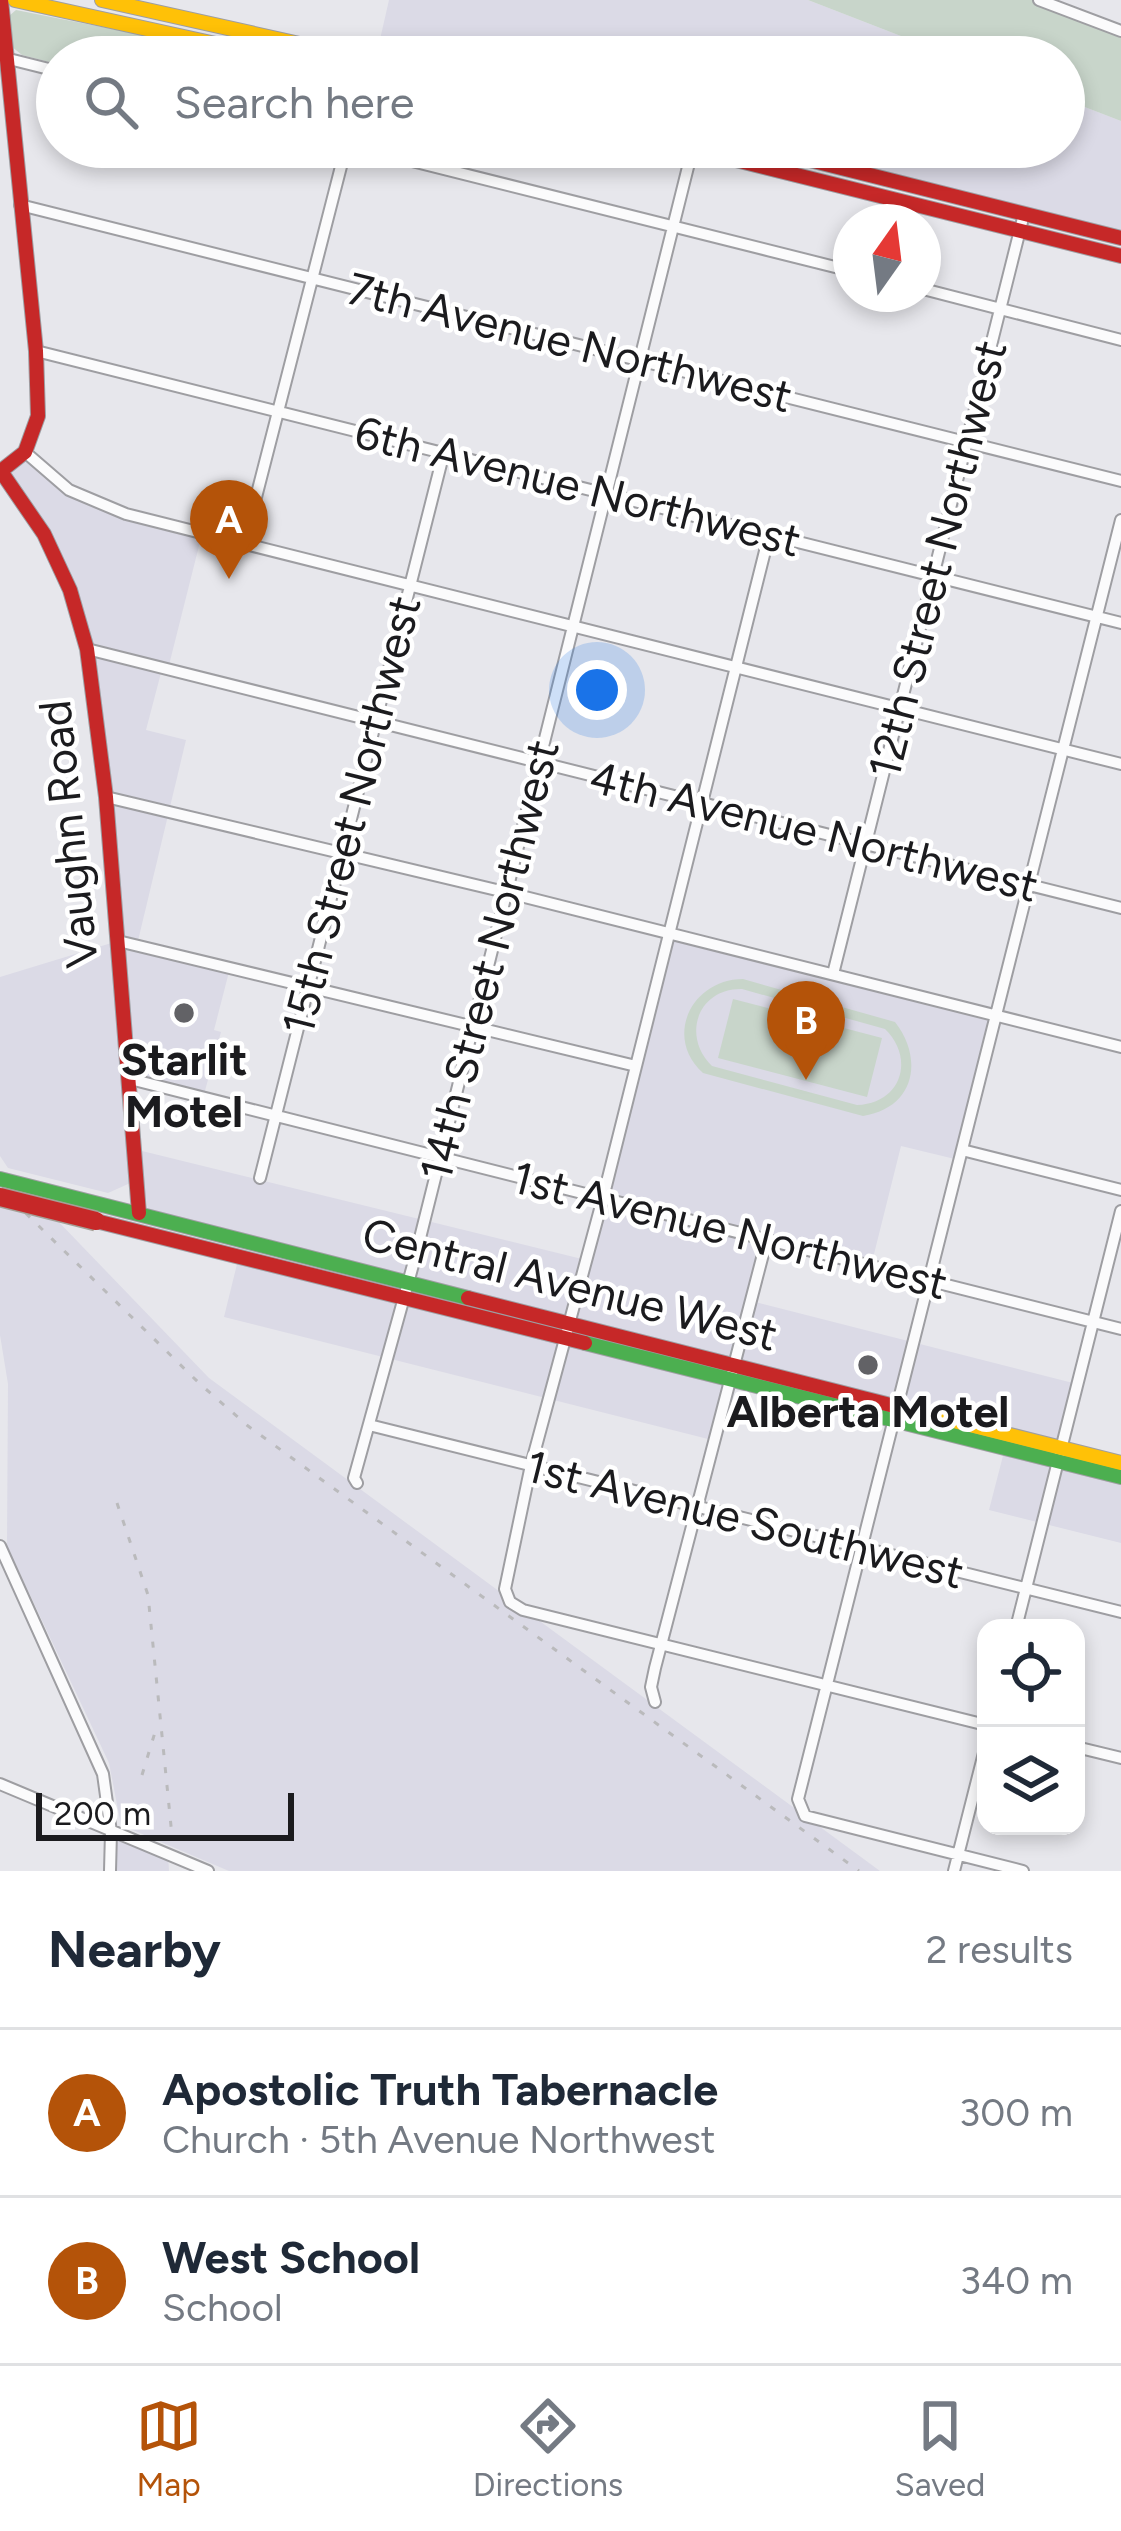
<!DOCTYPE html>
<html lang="en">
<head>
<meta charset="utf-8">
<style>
	body { margin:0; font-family:Figtree,sans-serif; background:#f6f6f7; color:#1f2937 }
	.controls { position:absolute; right:36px; bottom:36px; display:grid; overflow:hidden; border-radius:24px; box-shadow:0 6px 18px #0003 }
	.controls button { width:108px; height:108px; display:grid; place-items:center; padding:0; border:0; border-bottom:3px solid #e0e1e3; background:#fff; color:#1f2937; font:60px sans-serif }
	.compass { position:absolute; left:833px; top:204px; width:108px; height:108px; border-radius:50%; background:#fff; box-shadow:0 6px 18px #0003; rotate:14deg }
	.scale { position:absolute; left:36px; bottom:30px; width:258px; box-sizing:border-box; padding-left:12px; border:6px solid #1b1b1e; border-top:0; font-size:33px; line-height:42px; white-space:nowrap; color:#1b1b1e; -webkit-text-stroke:9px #fff; paint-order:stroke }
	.you { position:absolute; left:597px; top:690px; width:42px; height:42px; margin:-30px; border:9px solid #fff; border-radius:50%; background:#1a73e8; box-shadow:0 0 0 18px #1a73e833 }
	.badge { display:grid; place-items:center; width:78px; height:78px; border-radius:50%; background:#b45309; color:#fff; font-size:39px; font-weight:700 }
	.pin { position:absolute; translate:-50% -99px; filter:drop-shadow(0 3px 6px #0008) }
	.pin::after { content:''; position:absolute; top:63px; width:42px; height:36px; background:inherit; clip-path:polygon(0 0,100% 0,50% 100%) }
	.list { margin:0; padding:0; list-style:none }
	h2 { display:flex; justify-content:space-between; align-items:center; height:156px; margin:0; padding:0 48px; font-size:51px }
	h2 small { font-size:39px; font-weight:400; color:#747a83 }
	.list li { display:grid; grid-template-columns:78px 1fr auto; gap:36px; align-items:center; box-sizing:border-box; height:168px; padding:0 48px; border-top:3px solid #e0e1e3 }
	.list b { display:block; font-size:45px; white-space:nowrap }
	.list p { margin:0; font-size:39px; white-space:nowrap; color:#747a83 }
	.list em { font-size:39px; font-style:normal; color:#747a83 }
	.icon { flex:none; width:66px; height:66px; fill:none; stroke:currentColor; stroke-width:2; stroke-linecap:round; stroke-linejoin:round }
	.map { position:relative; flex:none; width:1121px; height:1871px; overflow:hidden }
	.search { position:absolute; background:#fff; box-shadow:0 6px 18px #0003; left:36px; right:36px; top:36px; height:132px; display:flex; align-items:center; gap:30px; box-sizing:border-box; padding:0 42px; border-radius:66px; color:#747a83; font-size:45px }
	.sheet { height:492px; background:#fff }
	nav { display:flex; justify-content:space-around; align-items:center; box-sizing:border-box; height:168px; border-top:3px solid #e0e1e3; background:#fff; font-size:33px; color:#747a83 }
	nav a { display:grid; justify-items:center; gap:6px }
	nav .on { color:#b45309 }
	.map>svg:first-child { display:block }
</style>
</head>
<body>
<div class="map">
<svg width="1121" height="1871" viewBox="0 0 1121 1871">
	<rect width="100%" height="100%" fill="#e7e7ec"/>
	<path fill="#dbdae6" d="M389 0H808L955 57H376Z
		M1064 99 1121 121V238L758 147H1064Z
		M25 452 69 490 202 534 168 669H162L146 730 186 740 137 945 230 968 214 1030 221 1032 203 1098 132 1080 138 1150 586 1260 669 933 995 1015 959 1160 901 1146 871 1266 767 1240 751 1301 1077 1384 1061 1448 149 1216 139 1158 137 1180 108 1193 8 1168 0 1156V977L118 941 87 649 70 590 1 471Z
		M0 1203 54 1217 209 1378 880 1871H229L121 1825 109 1763 7 1546 8 1384 0 1335Z
		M239 1256 731 1381 716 1441 224 1317Z
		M1005 1448 1121 1477V1543L989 1510Z
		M111 1832 168 1855 169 1871H110Z"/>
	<path fill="#c8d5ca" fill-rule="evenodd" d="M808 0H1039L1121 31V121L1064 99V57H955Z
		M16 10 253 57H57V64L22 55 11 46 9 16Z
		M391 147H481L477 168Z
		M743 979 895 1022C924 1059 915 1108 863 1116L703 1073C663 1037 692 979 743 979ZM742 989 885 1029C915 1058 902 1103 857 1105L712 1066C681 1036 698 988 742 989Z
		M733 999 882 1038 867 1097 718 1058Z"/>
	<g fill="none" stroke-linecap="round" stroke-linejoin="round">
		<defs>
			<path id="street" d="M1039 0 1121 31
				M5 58 57 71
				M356 147 851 271
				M20 205 1121 481
				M923 289 1121 340
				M36 351 1121 623
				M25 452 69 490 126 514 1121 764
				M769 535 603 1198 531 1465 505 1589 510 1602 523 1610 986 1725
				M244 544 346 147
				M87 649 1121 908
				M106 797 505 892 1121 1047
				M118 941 636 1066
				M833 974 1024 214
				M130 1079 1121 1329
				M962 1150 1121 1190
				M260 1178 444 452
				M369 1425 1121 1612
				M357 1483 354 1478 416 1254 693 147
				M0 1546 103 1774 111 1832 110 1871
				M1016 1628 1121 1211
				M655 1702 651 1687 655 1668 767 1239
				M1076 1747 1121 1758
				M0 1784 208 1871
				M954 1871 986 1745
				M1023 1871 805 1816 798 1799 1121 520"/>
			<path id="fast" d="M0 1179 468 1298
				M585 1343 1121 1477"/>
			<path id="slow" d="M15 0 275 57
				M102 0 358 57
				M922 1413 1121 1463"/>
			<path id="jam" d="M1 0 36 351 38 416 25 452 1 471
				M684 147 1121 256
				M758 147 1121 238
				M0 470 44 534 70 590 87 649 106 797 139 1213
				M96 1221 585 1343
				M468 1298 922 1413"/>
		</defs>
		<use href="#street" stroke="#9e9ea2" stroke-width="14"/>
		<use href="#fast" stroke="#9e9ea2" stroke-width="16"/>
		<use href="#slow" stroke="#9e9ea2" stroke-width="16"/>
		<use href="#jam" stroke="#9e9ea2" stroke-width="16"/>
		<use href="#street" stroke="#fbfbfc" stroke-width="10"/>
		<use href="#fast" stroke="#4caf50" stroke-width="14"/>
		<use href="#slow" stroke="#ffc107" stroke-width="14"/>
		<use href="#jam" stroke="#c62828" stroke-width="14"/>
		<path stroke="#bababc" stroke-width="3" stroke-dasharray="6 12" stroke-linecap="butt" d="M0 1188 200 1384 248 1426 859 1871
			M117 1503 148 1595 172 1836
			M142 1775 156 1729"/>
		<defs>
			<path id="jam-bridge" d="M0 1197 96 1221"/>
		</defs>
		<use href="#jam-bridge" stroke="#a3a097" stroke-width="21" stroke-linecap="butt"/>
		<use href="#jam-bridge" stroke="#c62828" stroke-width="18"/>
	</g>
	<g fill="#626266" stroke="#fff" stroke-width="4.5">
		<circle cx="184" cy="1013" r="12"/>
		<circle cx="868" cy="1365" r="12"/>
	</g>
	<g text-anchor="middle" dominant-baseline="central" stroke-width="9" stroke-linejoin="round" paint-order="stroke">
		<g font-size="45" fill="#1b1b1e" stroke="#fff">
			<text transform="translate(570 342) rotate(14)">7th Avenue Northwest</text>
			<text transform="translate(578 486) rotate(14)">6th Avenue Northwest</text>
			<text transform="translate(937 559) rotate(-76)">12th Street Northwest</text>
			<text transform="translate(351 815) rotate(-76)">15th Street Northwest</text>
			<text transform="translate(814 831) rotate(14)">4th Avenue Northwest</text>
			<text transform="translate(68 834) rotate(-96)">Vaughn Road</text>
			<text transform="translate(489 960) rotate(-76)">14th Street Northwest</text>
			<text transform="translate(730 1230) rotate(14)">1st Avenue Northwest</text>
			<text transform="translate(570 1284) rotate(14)">Central Avenue West</text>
			<text transform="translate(745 1519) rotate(14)">1st Avenue Southwest</text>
		</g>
		<g font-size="45" font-weight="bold" fill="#1b1b1e" stroke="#fff">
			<text x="184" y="1059">Starlit<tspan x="184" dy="52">Motel</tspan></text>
			<text x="868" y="1411">Alberta Motel</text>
		</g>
	</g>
</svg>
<div class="controls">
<button><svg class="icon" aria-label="locate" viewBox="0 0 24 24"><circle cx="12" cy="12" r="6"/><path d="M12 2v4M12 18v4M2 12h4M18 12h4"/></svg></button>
<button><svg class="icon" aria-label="layers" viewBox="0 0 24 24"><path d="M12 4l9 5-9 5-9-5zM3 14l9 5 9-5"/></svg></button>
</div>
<svg class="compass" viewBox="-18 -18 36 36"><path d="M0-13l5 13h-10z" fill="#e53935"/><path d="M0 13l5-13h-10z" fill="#747a83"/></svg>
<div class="scale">200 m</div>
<div class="you"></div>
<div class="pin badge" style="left:229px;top:579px">A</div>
<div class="pin badge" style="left:806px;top:1080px">B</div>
<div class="search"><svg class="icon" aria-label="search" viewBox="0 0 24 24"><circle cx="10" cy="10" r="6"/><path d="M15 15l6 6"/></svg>Search here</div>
</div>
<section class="sheet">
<h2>Nearby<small>2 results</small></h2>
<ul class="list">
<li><span class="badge">A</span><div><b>Apostolic Truth Tabernacle</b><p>Church · 5th Avenue Northwest</p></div><em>300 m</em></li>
<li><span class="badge">B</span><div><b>West School</b><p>School</p></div><em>340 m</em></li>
</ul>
</section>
<nav>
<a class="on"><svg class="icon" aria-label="map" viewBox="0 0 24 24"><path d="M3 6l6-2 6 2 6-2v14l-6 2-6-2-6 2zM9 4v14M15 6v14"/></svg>Map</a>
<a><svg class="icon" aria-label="directions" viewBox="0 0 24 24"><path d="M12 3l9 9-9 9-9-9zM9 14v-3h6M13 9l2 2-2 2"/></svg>Directions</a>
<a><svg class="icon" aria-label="saved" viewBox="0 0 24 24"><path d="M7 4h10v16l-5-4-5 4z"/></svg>Saved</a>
</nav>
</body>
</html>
